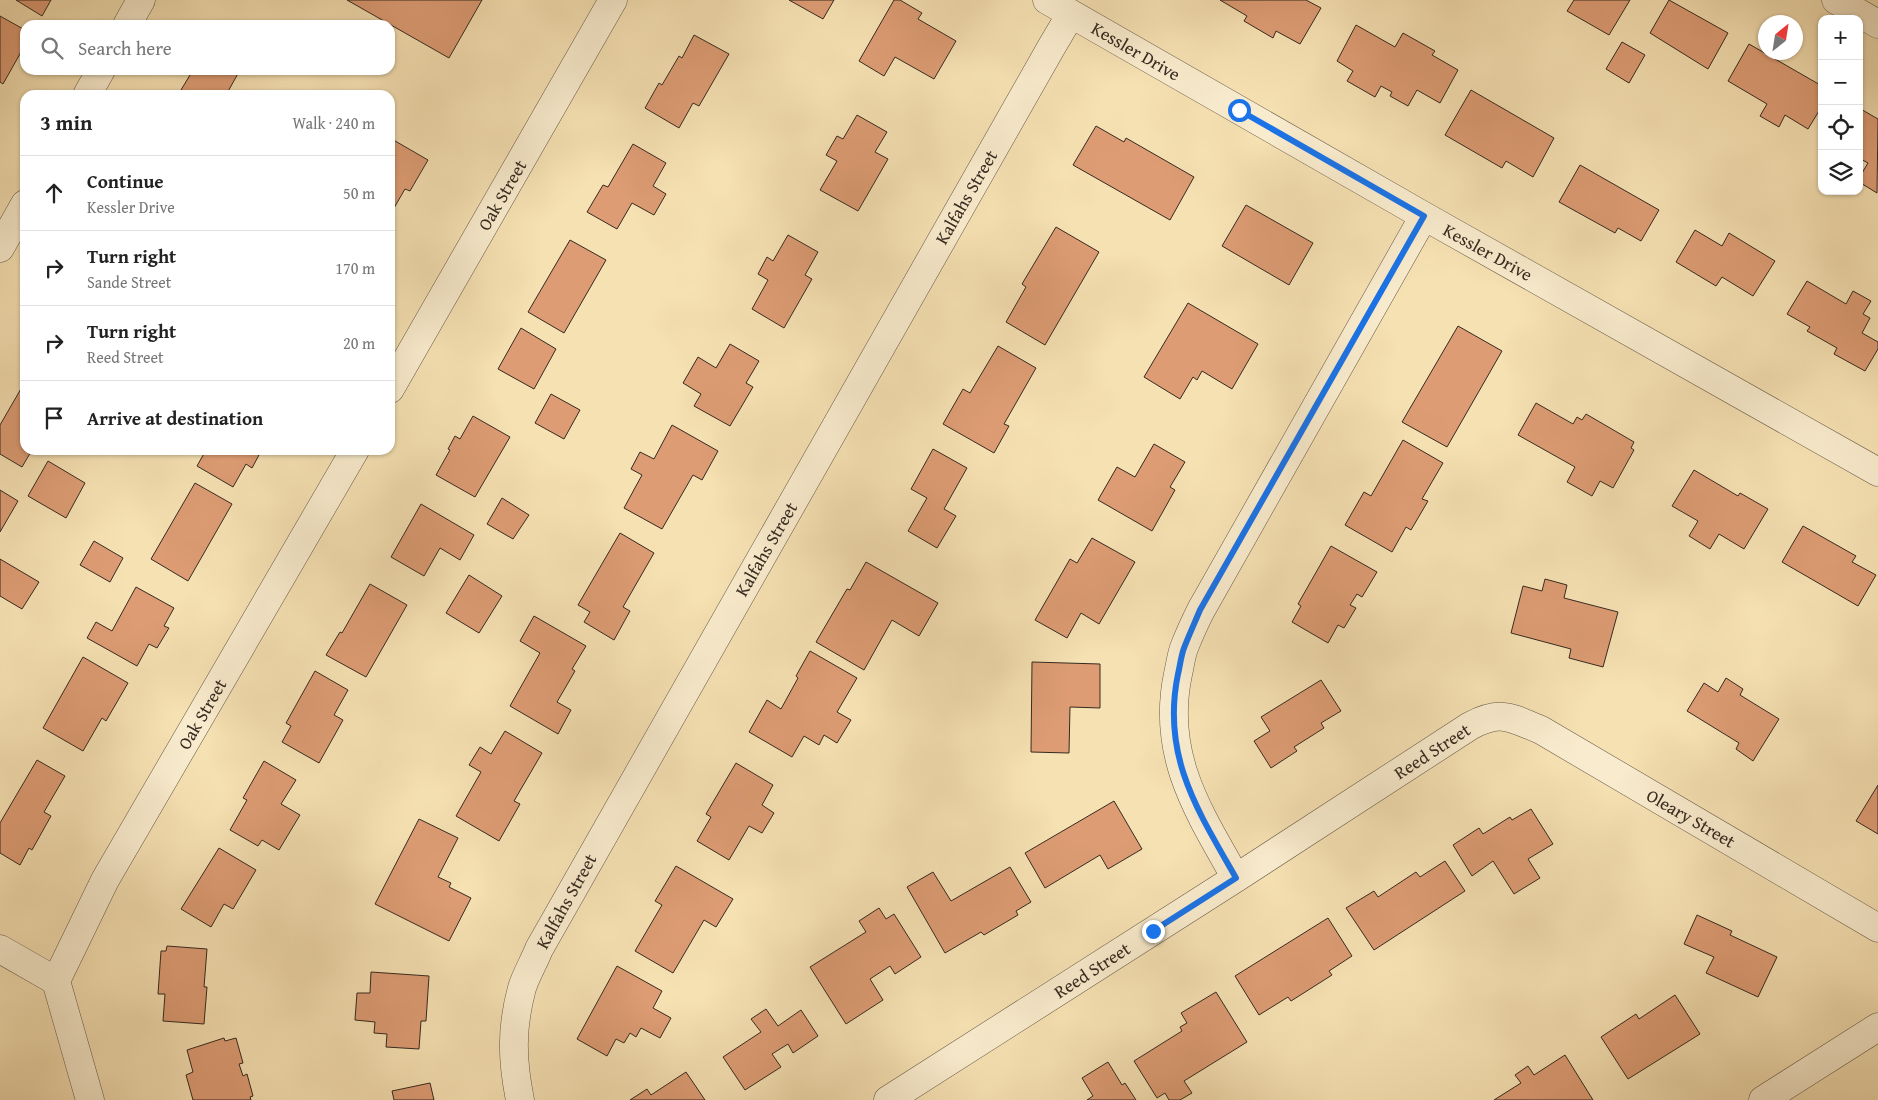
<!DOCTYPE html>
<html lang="en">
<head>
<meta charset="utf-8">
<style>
	body { margin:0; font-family:"Gentium Book Plus",serif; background:#f6f6f6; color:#222 }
	.controls { position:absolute; right:15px; top:15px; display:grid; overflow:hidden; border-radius:10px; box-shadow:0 1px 4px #0004 }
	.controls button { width:45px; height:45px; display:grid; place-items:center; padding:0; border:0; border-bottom:1px solid #e0e0e0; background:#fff; color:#222; font:25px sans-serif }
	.compass { position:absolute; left:1758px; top:15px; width:45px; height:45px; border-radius:50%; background:#fff; box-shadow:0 1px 4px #0004; rotate:30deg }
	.stop { position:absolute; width:15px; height:15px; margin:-11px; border:4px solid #1a73e8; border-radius:50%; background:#fff }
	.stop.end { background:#1a73e8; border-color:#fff; box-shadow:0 1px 5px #0008 }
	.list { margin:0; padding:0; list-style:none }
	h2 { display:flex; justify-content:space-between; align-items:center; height:65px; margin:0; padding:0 20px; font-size:21px }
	h2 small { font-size:16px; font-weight:400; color:#767676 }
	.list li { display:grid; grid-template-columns:32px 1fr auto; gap:15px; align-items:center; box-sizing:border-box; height:75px; padding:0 20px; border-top:1px solid #e0e0e0 }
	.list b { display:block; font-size:19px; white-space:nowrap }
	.list p { margin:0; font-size:16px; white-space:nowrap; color:#767676 }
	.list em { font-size:16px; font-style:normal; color:#767676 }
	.icon { flex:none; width:28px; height:28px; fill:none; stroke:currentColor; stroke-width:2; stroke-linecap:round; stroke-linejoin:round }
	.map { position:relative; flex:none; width:1878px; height:1100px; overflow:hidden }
	.search { position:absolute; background:#fff; box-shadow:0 1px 4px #0004; left:20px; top:20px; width:375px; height:55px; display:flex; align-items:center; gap:12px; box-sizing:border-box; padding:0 18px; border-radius:15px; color:#767676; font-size:19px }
	.panel { position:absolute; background:#fff; box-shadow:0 1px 4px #0004; left:20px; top:90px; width:375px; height:365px; border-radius:15px }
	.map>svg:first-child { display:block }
</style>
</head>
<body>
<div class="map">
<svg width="1878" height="1100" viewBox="0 0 1878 1100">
	<rect width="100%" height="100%" fill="#f6e1b3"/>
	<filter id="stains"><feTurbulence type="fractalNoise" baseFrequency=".004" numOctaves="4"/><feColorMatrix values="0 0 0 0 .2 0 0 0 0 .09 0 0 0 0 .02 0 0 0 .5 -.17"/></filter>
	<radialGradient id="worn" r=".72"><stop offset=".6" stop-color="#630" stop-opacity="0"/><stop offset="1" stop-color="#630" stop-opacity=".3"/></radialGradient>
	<path fill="#dd9c74" stroke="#352a20" d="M16 0H51L42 16Z
		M347 0H482L449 58Z
		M789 0H834L823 19Z
		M894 0H900L922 13 918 19 956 41 934 79 895 57 884 76 859 61Z
		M1220 0H1306L1321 8 1300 44 1276 31 1273 38 1244 21 1247 16Z
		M1574 0H1630L1609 35 1567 11Z
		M1669 0 1728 33 1708 69 1650 33Z
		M0 16 25 30V45L3 84 0 82Z
		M1356 25 1395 47 1403 33 1435 51 1432 55 1458 70 1440 103 1417 90 1408 106 1390 96 1392 92 1381 86 1375 97 1347 81 1353 71 1337 61Z
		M694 35 729 54 699 106 693 103 679 128 645 108 659 83 662 85 679 56 682 58Z
		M1622 42 1645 55 1629 83 1606 69Z
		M1749 44 1822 86V106L1808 129 1785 115 1779 127 1760 116 1767 104 1728 81Z
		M193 70H240L226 95H178Z
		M1471 90 1554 138 1533 177 1506 161 1502 168 1445 135Z
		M1859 108 1878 119 1877 193 1859 182V178L1868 163 1859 158Z
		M857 115 887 132 875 152 888 159 858 211 820 190 837 161 826 155 837 136 843 139Z
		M1096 126 1124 142 1126 138 1194 177 1170 220 1073 165Z
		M390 138 428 160 410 191 405 189 394 208 390 206Z
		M633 144 666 163 653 186 666 194 654 215 632 203 617 229 587 212 603 185 608 187Z
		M1580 165 1659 210 1641 241 1618 228 1615 233 1559 202Z
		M1246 205 1313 243 1289 285 1222 246Z
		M1056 227 1099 252 1045 345 1006 322 1026 287 1022 284Z
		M1695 230 1722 246 1729 233 1775 261 1753 296 1722 277 1716 286 1676 262Z
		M788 235 818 252 805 275 812 279 784 328 752 309 768 280 758 274 767 257 773 261Z
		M570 240 606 260 564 333 528 312Z
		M1807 281 1846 304 1853 291 1871 301 1863 314 1870 318 1862 333 1878 342V349L1865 371 1834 354 1837 348 1807 331 1810 327 1787 314Z
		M1188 303 1258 344 1232 389 1202 371 1197 380 1193 377 1180 399 1144 377Z
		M1458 326 1502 351 1447 447 1402 422Z
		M521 328 556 349 534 389 498 369Z
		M730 344 759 361 746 383 753 387 730 426 694 406 701 394 683 383 698 357 716 368Z
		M998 346 1036 368 1004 424 1009 426 994 453 943 424 963 389 970 393Z
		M22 387 25 389V450H32L22 467 0 454V425Z
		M551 394 580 410 564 439 535 423Z
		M1536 403 1573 424 1577 417 1582 420 1586 414 1634 442 1631 448 1634 450 1613 488 1600 481 1592 496 1567 482 1575 467 1518 435Z
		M473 416 510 437 475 497 436 475 450 450 448 449 455 436 460 439Z
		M672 425 718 451 702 480 693 475 662 529 624 508 642 475 631 469 640 452 654 459Z
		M1403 440 1443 463 1422 499 1428 501 1411 530 1406 527 1392 552 1345 525 1364 492 1371 496Z
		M1154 444 1185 462 1170 487 1175 490 1152 531 1098 500 1117 467 1135 477Z
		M933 449 967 468 944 509 956 516 937 548 908 531 927 498 911 489Z
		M206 450H256L254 453 259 455 252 468 246 464 233 487 197 466Z
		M48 461 85 483 66 518 28 496Z
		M1694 470 1738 496 1740 493 1768 509 1744 549 1719 534 1710 549 1689 536 1698 521 1672 506Z
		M195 483 232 504 188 581 151 559Z
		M0 490 18 501 0 532Z
		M502 498 529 515 513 539 487 524Z
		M421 504 474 535 460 560 440 548 424 576 391 557Z
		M1803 526 1856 556 1852 562 1876 575 1858 606 1782 562Z
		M620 533 654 553 623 607 630 611 614 640 584 622 590 612 578 605Z
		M1092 538 1135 562 1099 624 1081 613 1067 638 1035 620 1070 559 1077 563Z
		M94 541 123 558 110 582 80 565Z
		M1331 546 1377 572 1362 597 1357 594 1350 605 1356 608 1344 628 1338 625 1328 643 1292 622 1301 606 1298 604Z
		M0 559 39 582 22 609 0 596Z
		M866 562 938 603 919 636 892 620 864 670 816 642 847 589 850 590Z
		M469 575 502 596 479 633 446 613Z
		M1545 579 1567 585 1564 598 1618 612 1603 667 1569 658 1571 649 1511 633 1523 586 1542 591Z
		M370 584 407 605 366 677 326 655 340 632 342 633Z
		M136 587 174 608 164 626 169 628 157 648 149 644 137 666 87 638 96 622 112 631Z
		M534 616 586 646 572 669 575 671 557 702 571 710 558 734 510 706 540 653 520 641Z
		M810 651 857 678 837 712 851 720 837 743 824 735 819 745 804 736 792 757 749 732 767 700 781 709 798 678 796 676Z
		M83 657 128 683 106 721 102 718 83 751 43 728Z
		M1032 662 1100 664V708L1070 707 1069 753 1031 752Z
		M315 671 348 690 334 715 343 720 319 763 282 742 291 726 286 723Z
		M1726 678 1743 689 1740 695 1779 719 1753 761 1736 749 1739 743 1687 711 1704 683 1718 692Z
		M1321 680 1341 711 1321 723 1324 728 1294 747 1297 751 1271 768 1254 741 1270 731 1261 717Z
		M505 731 542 753 514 801 520 804 499 841 456 816 481 772 469 765 480 747 491 754Z
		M37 760 65 776 44 812 51 816 32 850 29 848 20 865 0 853V823Z
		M264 761 296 780 281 804 300 815 279 850 262 840 258 846 230 830 247 800 243 798Z
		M736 763 773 785 762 805 774 813 762 833 749 826 729 860 697 841 711 817 706 814Z
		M1878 785V834L1856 821Z
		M1114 801 1142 849 1108 869 1100 855 1045 888 1025 853Z
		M1531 809 1553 844 1528 859 1540 878 1514 894 1493 861 1472 876 1453 845 1479 828 1483 834 1510 817 1512 820Z
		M419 819 458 838 438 877 451 883 449 887 471 898 449 941 375 904Z
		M219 848 256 870 233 909 224 904 211 927 181 909Z
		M1445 861 1465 891 1374 950 1346 908 1374 891 1378 897 1416 872 1420 877Z
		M676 866 733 899 716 927 704 920 673 973 635 951 662 905 655 901Z
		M1010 867 1031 902 1016 911 1018 915 984 935 981 932 945 953 907 887 933 872 951 901Z
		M879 908 886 919 894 914 921 957 895 974 890 966 870 979 883 1000 846 1024 810 967 866 932 859 921Z
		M1697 915 1732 931 1730 935 1777 957 1758 997 1706 973 1714 957 1684 944Z
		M1328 918 1352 956 1329 971 1332 975 1291 1001 1288 997 1259 1015 1235 976Z
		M167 946 207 949 204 987H207L204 1024 163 1021 165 994H158L161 951H166Z
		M617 966 662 991 653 1008 671 1018 660 1038 641 1028 636 1037 630 1033 624 1043 616 1039 607 1056 577 1039Z
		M371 972 429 976 426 1021H421L419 1049 386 1047 387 1034 374 1033 375 1022 355 1020 357 993H370Z
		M1216 992 1247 1042 1184 1081 1192 1093 1180 1100H1169L1165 1093 1157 1098 1134 1061 1182 1031 1180 1027 1187 1023 1181 1013Z
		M1675 995 1700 1034 1628 1079 1601 1037 1636 1014 1639 1019Z
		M766 1009 778 1026 801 1010 818 1036 793 1053 788 1044 772 1054 781 1067 745 1090 723 1057 761 1032 751 1019Z
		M224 1038 225 1041 236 1038 243 1063 239 1064 243 1076 247 1074 253 1096 250 1097 251 1100H193L186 1075 193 1072 187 1050Z
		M1565 1055 1593 1100H1494L1521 1083 1515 1075 1528 1066 1534 1075Z
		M1108 1062 1122 1085 1125 1083 1136 1100H1087L1093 1096 1082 1078Z
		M686 1072 705 1100H630L647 1089 651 1095Z
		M430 1083 434 1100H394L392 1091Z"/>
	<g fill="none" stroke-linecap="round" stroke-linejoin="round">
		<defs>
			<path id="minor" d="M1047 0 1424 216 1878 472
				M1836 0 1878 24
				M127 25 141 0
				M87 95 101 70
				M0 248 25 204
				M390 389 613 0
				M1236 878C1198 811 1161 755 1178 674 1180 666 1181 656 1184 648 1189 635 1195 622 1201 610L1424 216
				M0 949 56 981 90 1100
				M56 981 105 880 355 450
				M520 1100C512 1060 511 1028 522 988 526 975 534 962 539 949L1052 46 1071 14
				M888 1100 1236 878 1470 726C1502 709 1511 718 1541 730L1878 928
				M1763 1100 1878 1027"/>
		</defs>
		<use href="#minor" stroke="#655845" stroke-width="29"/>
		<use href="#minor" stroke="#f9ecce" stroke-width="28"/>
	</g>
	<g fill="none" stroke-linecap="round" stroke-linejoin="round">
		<path stroke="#1a73e8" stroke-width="6" d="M1153 931 1236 878C1198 811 1161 756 1178 674 1180 666 1181 656 1184 648 1189 635 1195 622 1200 610L1424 216 1239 110"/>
	</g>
	<g text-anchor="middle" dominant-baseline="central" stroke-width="4.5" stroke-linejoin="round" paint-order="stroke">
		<g font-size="18" fill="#352a20" stroke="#f9ecce">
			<text transform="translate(1136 51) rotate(30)">Kessler Drive</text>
			<text transform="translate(502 195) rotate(-60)">Oak Street</text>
			<text transform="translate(966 197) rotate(-60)">Kalfahs Street</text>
			<text transform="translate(1488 252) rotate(29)">Kessler Drive</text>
			<text transform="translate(766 549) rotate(-60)">Kalfahs Street</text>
			<text transform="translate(202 714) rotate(-60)">Oak Street</text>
			<text transform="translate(1432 751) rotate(-33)">Reed Street</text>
			<text transform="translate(1691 818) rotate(30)">Oleary Street</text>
			<text transform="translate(566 901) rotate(-61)">Kalfahs Street</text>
			<text transform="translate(1092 970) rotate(-33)">Reed Street</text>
		</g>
	</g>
	<rect width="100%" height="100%" filter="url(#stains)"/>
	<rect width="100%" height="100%" fill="url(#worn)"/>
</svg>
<div class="controls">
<button>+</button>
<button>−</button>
<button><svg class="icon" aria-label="locate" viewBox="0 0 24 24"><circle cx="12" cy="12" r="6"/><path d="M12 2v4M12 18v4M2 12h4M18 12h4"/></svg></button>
<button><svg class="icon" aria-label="layers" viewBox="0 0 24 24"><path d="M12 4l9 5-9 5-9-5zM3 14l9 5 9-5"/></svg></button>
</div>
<svg class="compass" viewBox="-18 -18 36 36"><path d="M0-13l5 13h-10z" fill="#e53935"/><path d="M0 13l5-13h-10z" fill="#767676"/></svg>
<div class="stop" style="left:1239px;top:110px"></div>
<div class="stop end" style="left:1153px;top:931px"></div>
<div class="search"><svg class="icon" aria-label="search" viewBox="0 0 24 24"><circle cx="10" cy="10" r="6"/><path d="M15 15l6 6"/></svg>Search here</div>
<section class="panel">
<h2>3 min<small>Walk · 240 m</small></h2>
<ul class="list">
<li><svg class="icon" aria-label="ahead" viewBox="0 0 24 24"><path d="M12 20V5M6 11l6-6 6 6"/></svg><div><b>Continue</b><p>Kessler Drive</p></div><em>50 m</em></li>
<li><svg class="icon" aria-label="right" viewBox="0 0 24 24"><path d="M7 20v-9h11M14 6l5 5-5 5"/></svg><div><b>Turn right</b><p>Sande Street</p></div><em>170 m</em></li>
<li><svg class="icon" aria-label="right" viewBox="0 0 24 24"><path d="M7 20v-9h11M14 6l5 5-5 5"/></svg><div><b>Turn right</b><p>Reed Street</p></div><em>20 m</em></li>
<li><svg class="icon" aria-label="arrive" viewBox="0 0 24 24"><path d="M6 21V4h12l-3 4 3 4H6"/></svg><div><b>Arrive at destination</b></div></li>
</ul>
</section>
</div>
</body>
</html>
